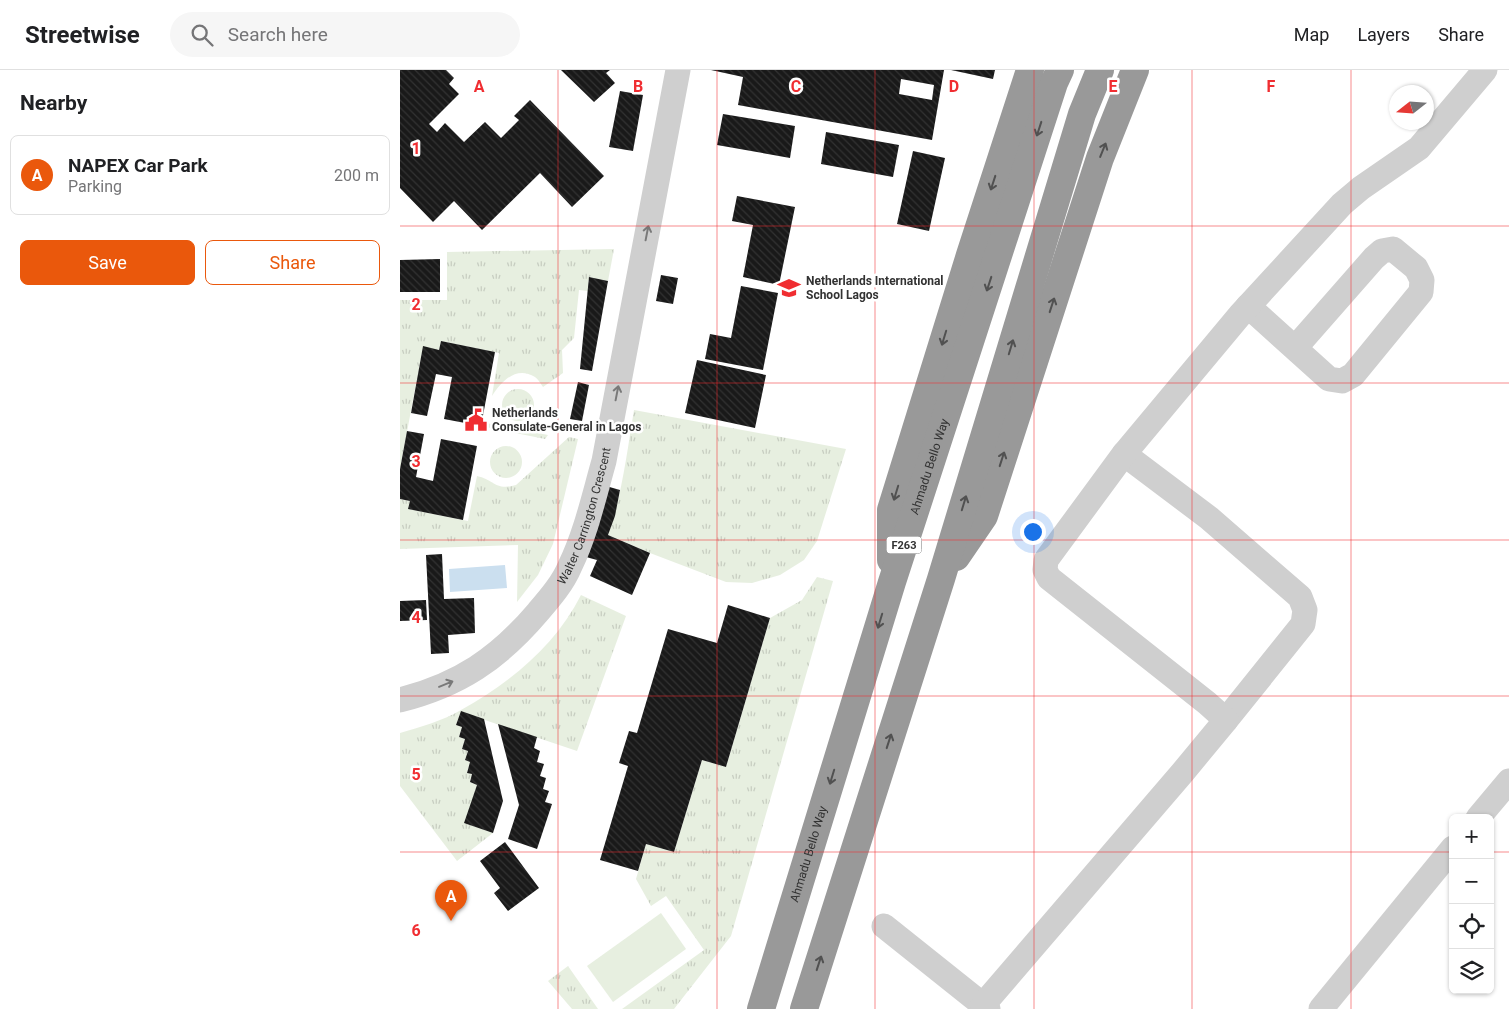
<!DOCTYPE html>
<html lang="en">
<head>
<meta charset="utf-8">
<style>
	body { margin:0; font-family:Roboto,sans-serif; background:#f6f6f6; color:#202124 }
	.controls { position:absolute; right:15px; bottom:15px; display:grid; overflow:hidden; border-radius:8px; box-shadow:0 1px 4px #0004 }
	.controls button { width:45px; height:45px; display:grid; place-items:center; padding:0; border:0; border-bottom:1px solid #e0e0e0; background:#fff; color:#202124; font:25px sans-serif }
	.compass { position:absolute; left:989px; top:15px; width:45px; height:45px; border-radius:50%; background:#fff; box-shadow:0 1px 4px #0004; rotate:253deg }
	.you { position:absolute; left:632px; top:461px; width:18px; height:18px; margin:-12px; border:4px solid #fff; border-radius:50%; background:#1a73e8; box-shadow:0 0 0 8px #1a73e833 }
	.badge { display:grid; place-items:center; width:32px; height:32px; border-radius:50%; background:#ea580c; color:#fff; font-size:16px; font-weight:700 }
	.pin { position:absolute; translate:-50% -41px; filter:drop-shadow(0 1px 2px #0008) }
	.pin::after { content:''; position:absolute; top:26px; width:18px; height:15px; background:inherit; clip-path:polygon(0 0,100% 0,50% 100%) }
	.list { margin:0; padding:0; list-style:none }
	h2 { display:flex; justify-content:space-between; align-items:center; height:65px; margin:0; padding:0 20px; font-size:21px }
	h2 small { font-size:16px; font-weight:400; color:#757577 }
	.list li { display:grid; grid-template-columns:32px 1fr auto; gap:15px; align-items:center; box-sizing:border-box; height:80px; margin:0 10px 10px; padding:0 10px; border:1px solid #e0e0e0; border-radius:8px }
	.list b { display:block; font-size:19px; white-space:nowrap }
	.list p { margin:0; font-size:16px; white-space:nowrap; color:#757577 }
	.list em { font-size:16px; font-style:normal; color:#757577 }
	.actions { display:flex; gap:10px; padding:15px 20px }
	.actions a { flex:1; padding:11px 0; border:1px solid #ea580c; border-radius:8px; text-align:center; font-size:18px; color:#ea580c }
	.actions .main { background:#ea580c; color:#fff }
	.icon { flex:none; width:28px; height:28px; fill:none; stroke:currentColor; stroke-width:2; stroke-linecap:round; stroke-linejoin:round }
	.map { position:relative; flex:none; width:1109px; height:939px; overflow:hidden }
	header { display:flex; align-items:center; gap:30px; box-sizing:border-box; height:70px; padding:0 25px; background:#fff; border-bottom:1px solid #e0e0e0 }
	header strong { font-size:24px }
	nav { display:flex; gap:28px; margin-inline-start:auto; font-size:18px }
	.search { width:350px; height:45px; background:#f6f6f6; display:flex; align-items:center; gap:12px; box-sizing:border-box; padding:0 18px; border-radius:28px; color:#757577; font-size:19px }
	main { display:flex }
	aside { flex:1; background:#fff }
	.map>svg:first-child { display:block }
</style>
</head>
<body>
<header>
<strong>Streetwise</strong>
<div class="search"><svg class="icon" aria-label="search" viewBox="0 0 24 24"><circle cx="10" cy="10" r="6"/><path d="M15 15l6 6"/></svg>Search here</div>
<nav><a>Map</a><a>Layers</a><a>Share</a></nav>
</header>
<main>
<aside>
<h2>Nearby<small></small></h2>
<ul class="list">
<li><span class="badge">A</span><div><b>NAPEX Car Park</b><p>Parking</p></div><em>200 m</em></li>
</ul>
<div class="actions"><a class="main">Save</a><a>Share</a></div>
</aside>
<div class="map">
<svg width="1109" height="939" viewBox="0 0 1109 939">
	<defs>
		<pattern id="grass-tufts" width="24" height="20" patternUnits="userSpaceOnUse" patternTransform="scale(1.25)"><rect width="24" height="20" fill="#e7efe0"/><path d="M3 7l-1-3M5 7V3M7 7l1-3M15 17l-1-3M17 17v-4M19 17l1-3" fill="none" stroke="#c7cdc1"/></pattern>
		<pattern id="building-back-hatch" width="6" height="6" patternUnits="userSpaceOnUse" patternTransform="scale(1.25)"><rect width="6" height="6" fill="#191919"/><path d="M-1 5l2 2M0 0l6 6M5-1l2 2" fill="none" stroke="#323232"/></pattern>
	</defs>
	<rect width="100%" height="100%" fill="#fff"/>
	<path fill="url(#grass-tufts)" d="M214 179 208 211 189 207 188 221 179 220 174 268 162 280 163 303 143 317C141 314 138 309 135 307 116 295 101 312 92 326L99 283 41 271 39 280 23 277 0 399V230H47V182Z
		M102 335a16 16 0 1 1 32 0a16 16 0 1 1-32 0Z
		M234 340 446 379 417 471 404 490 380 505 352 513 326 512 250 483 208 465C222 425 227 382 234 340Z
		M81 352 148 365 145 369 81 356Z
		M169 367 178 369 153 474 138 505 117 532 118 475 0 479V429L10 431 9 439 68 451 77 406C95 410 95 421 116 415Z
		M90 392a16 16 0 1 1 32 0a16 16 0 1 1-32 0Z
		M417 507 433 511 331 866 274 939H222L304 880 266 826 251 836 236 809 246 774 274 782 302 690 326 697 370 548 402 530Z
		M181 525 226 546 177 681 61 642 56 655 62 657 59 667 65 669 62 679 68 681 65 690 70 692 67 702 72 704 70 712 77 715 65 753 93 763 57 791 0 716V663C20 657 42 651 61 640 110 613 156 575 181 525Z
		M168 896 198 939H172L148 911Z"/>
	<path fill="#e7efe0" d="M261 843 286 879 213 932 187 896Z"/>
	<path fill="#cbdfef" d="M105 495 107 518 50 522 49 499Z"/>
	<path fill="url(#building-back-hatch)" fill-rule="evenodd" d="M0 0H46L54 8 49 14 59 24 29 54 37 62 45 53 64 72 85 52 101 68 119 50 114 46 130 30 204 106 172 137 140 103 82 160 54 131 33 152 0 118Z
		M161 0H210L206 3 215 13 194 32Z
		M311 0H544L532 70 338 35 343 7ZM501 9 534 15 532 30 499 24Z
		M551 0H595L593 9Z
		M220 21 243 25 233 81 209 77Z
		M323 44 395 56 390 88 317 75Z
		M426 62 499 75 493 107 421 94Z
		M513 81 545 88 529 161 497 154Z
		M337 126 395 137 379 215 343 207 353 155 332 151Z
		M40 189V222H0V190Z
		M261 205 278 208 273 234 256 231Z
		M189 207 208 211 192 301 180 299Z
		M341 216 378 223 363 300 305 289 310 264 331 268Z
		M41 271 95 282 81 356 44 349 52 307 36 304 27 346 11 343 23 276 39 280Z
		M297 290 366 305 355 358 285 343Z
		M178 312 189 315 182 351 170 349Z
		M7 361 24 364 16 407 33 411 41 369 77 376 63 450 8 439 10 431 0 429V399Z
		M206 416 220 420 215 446 208 465 250 483 232 525 190 506 197 490 186 487Z
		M42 484 44 529 74 528 75 563 48 565 49 583 31 584 26 485Z
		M26 530 27 550 0 551V531Z
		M328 535 370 548 326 697 302 690 274 782 246 774 238 801 200 790 228 696 219 693 229 661 237 663 268 559 317 573Z
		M61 641 84 649 103 731 93 763 64 753 77 715 70 712 72 704 67 703 70 692 65 690 68 681 62 679 65 669 59 667 62 657 56 655Z
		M98 654 137 667 134 678 140 681 137 692 144 694 140 706 146 708 143 719 149 721 145 732 152 734 137 779 108 769 119 735Z
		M105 772 139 818 108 841 94 823 100 818 80 791Z"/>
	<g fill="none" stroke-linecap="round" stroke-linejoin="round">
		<g stroke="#cfcfcf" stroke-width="25">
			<path d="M848 236 929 309 942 311 953 305 1021 222 1022 210 1016 198 993 179 982 181 974 188 895 278"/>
			<path d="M724 384 809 448 900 527 905 540 903 554 826 650"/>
			<path id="s1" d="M0 630C59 615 98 589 138 542 150 528 163 513 170 496 186 463 194 426 204 391L278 0"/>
			<path d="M1078 748 1109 711"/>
			<path d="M484 856 588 939"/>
			<path d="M583 935 783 702 826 650 807 633 649 508 645 500 646 490 724 384 840 245 942 134 961 118 1019 78 1085 0"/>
			<path d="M921 939 1053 778"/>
		</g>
		<g stroke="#999" stroke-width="28">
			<path d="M556 487 584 446 700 88 735 0"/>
			<path d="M491 490V440L570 185 630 0"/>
			<path id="s2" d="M361 939 492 512 654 13 660 0"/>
			<path d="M404 939 541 509 682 44 700 0"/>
		</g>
	</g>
	<defs><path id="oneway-shaft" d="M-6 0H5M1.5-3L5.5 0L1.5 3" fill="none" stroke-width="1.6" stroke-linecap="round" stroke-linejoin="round" transform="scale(1.25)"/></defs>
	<g stroke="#515151">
		<use href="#oneway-shaft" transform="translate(639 59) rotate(108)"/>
		<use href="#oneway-shaft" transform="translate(703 80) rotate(-68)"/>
		<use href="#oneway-shaft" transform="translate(593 113) rotate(108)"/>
		<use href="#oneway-shaft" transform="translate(589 214) rotate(108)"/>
		<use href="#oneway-shaft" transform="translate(652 235) rotate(-72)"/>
		<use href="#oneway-shaft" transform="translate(544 268) rotate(107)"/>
		<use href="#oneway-shaft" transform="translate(611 277) rotate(-73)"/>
		<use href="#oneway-shaft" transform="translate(602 389) rotate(-72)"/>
		<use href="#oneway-shaft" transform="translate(496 423) rotate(107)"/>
		<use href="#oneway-shaft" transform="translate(564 433) rotate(-73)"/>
		<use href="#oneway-shaft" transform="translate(480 551) rotate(107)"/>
		<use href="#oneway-shaft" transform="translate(489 671) rotate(-72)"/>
		<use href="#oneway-shaft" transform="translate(432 707) rotate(107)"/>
		<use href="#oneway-shaft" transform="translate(419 893) rotate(-72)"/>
	</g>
	<g stroke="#797979">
		<use href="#oneway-shaft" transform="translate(247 163) rotate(-79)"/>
		<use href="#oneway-shaft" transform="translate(217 323) rotate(-79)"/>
		<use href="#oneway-shaft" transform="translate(46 614) rotate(-22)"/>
	</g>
	<path fill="none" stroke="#f02d31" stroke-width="1" stroke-opacity="0.55" d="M158 0V939M317 0V939M475 0V939M634 0V939M792 0V939M951 0V939M0 156H1109M0 313H1109M0 470H1109M0 626H1109M0 782H1053M1090 782H1109"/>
	<defs>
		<symbol id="school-bare" viewBox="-9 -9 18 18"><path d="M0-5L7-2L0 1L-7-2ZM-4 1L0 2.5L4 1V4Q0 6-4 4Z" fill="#f02d31" stroke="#fff" stroke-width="2.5" paint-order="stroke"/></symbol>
		<symbol id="civic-bare" viewBox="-9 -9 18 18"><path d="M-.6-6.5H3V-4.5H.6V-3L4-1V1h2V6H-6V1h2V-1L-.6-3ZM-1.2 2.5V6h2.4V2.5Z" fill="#f02d31" stroke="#fff" stroke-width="2.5" paint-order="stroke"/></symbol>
	</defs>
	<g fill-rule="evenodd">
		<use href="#school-bare" x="373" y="202" width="32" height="32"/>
		<use href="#civic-bare" x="60" y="334" width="32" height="32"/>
	</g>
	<g text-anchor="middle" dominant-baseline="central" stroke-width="5" stroke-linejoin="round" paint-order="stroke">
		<rect fill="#fff" stroke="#707070" stroke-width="1" x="486.5" y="466.5" width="35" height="17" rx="4"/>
		<g font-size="11" font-weight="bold" fill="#323232">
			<text x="504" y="475">F263</text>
		</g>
		<g font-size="12" font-weight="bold" fill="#323232" stroke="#fff" text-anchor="start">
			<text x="406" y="211">Netherlands International<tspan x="406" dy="14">School Lagos</tspan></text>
			<text x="92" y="343">Netherlands<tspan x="92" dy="14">Consulate-General in Lagos</tspan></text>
		</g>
		<g font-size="12" fill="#323232" stroke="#fff">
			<text stroke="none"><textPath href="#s2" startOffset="568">Ahmadu Bello Way</textPath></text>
			<text stroke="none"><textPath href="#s1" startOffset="275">Walter Carrington Crescent</textPath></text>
			<text stroke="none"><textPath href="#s2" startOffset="162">Ahmadu Bello Way</textPath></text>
		</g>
	</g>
	<g font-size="16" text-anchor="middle" font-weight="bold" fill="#f02d31" stroke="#fff" stroke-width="5" stroke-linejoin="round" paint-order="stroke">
		<text x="79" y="22">A</text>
		<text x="238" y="22">B</text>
		<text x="396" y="22">C</text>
		<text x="554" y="22">D</text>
		<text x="713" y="22">E</text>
		<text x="871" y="22">F</text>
		<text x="16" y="84">1</text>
		<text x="16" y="240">2</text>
		<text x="16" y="397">3</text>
		<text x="16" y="553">4</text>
		<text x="16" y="710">5</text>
		<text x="16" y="866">6</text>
	</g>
</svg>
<div class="controls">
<button>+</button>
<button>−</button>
<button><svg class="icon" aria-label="locate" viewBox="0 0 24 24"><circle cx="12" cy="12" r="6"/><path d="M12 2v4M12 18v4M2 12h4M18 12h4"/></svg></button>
<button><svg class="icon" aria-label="layers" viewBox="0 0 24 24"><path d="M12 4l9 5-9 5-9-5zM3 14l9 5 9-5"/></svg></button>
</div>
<svg class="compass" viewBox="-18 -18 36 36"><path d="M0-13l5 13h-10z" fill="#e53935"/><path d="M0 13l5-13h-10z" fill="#757577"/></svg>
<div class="you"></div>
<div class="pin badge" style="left:51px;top:851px">A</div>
</div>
</main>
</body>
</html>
